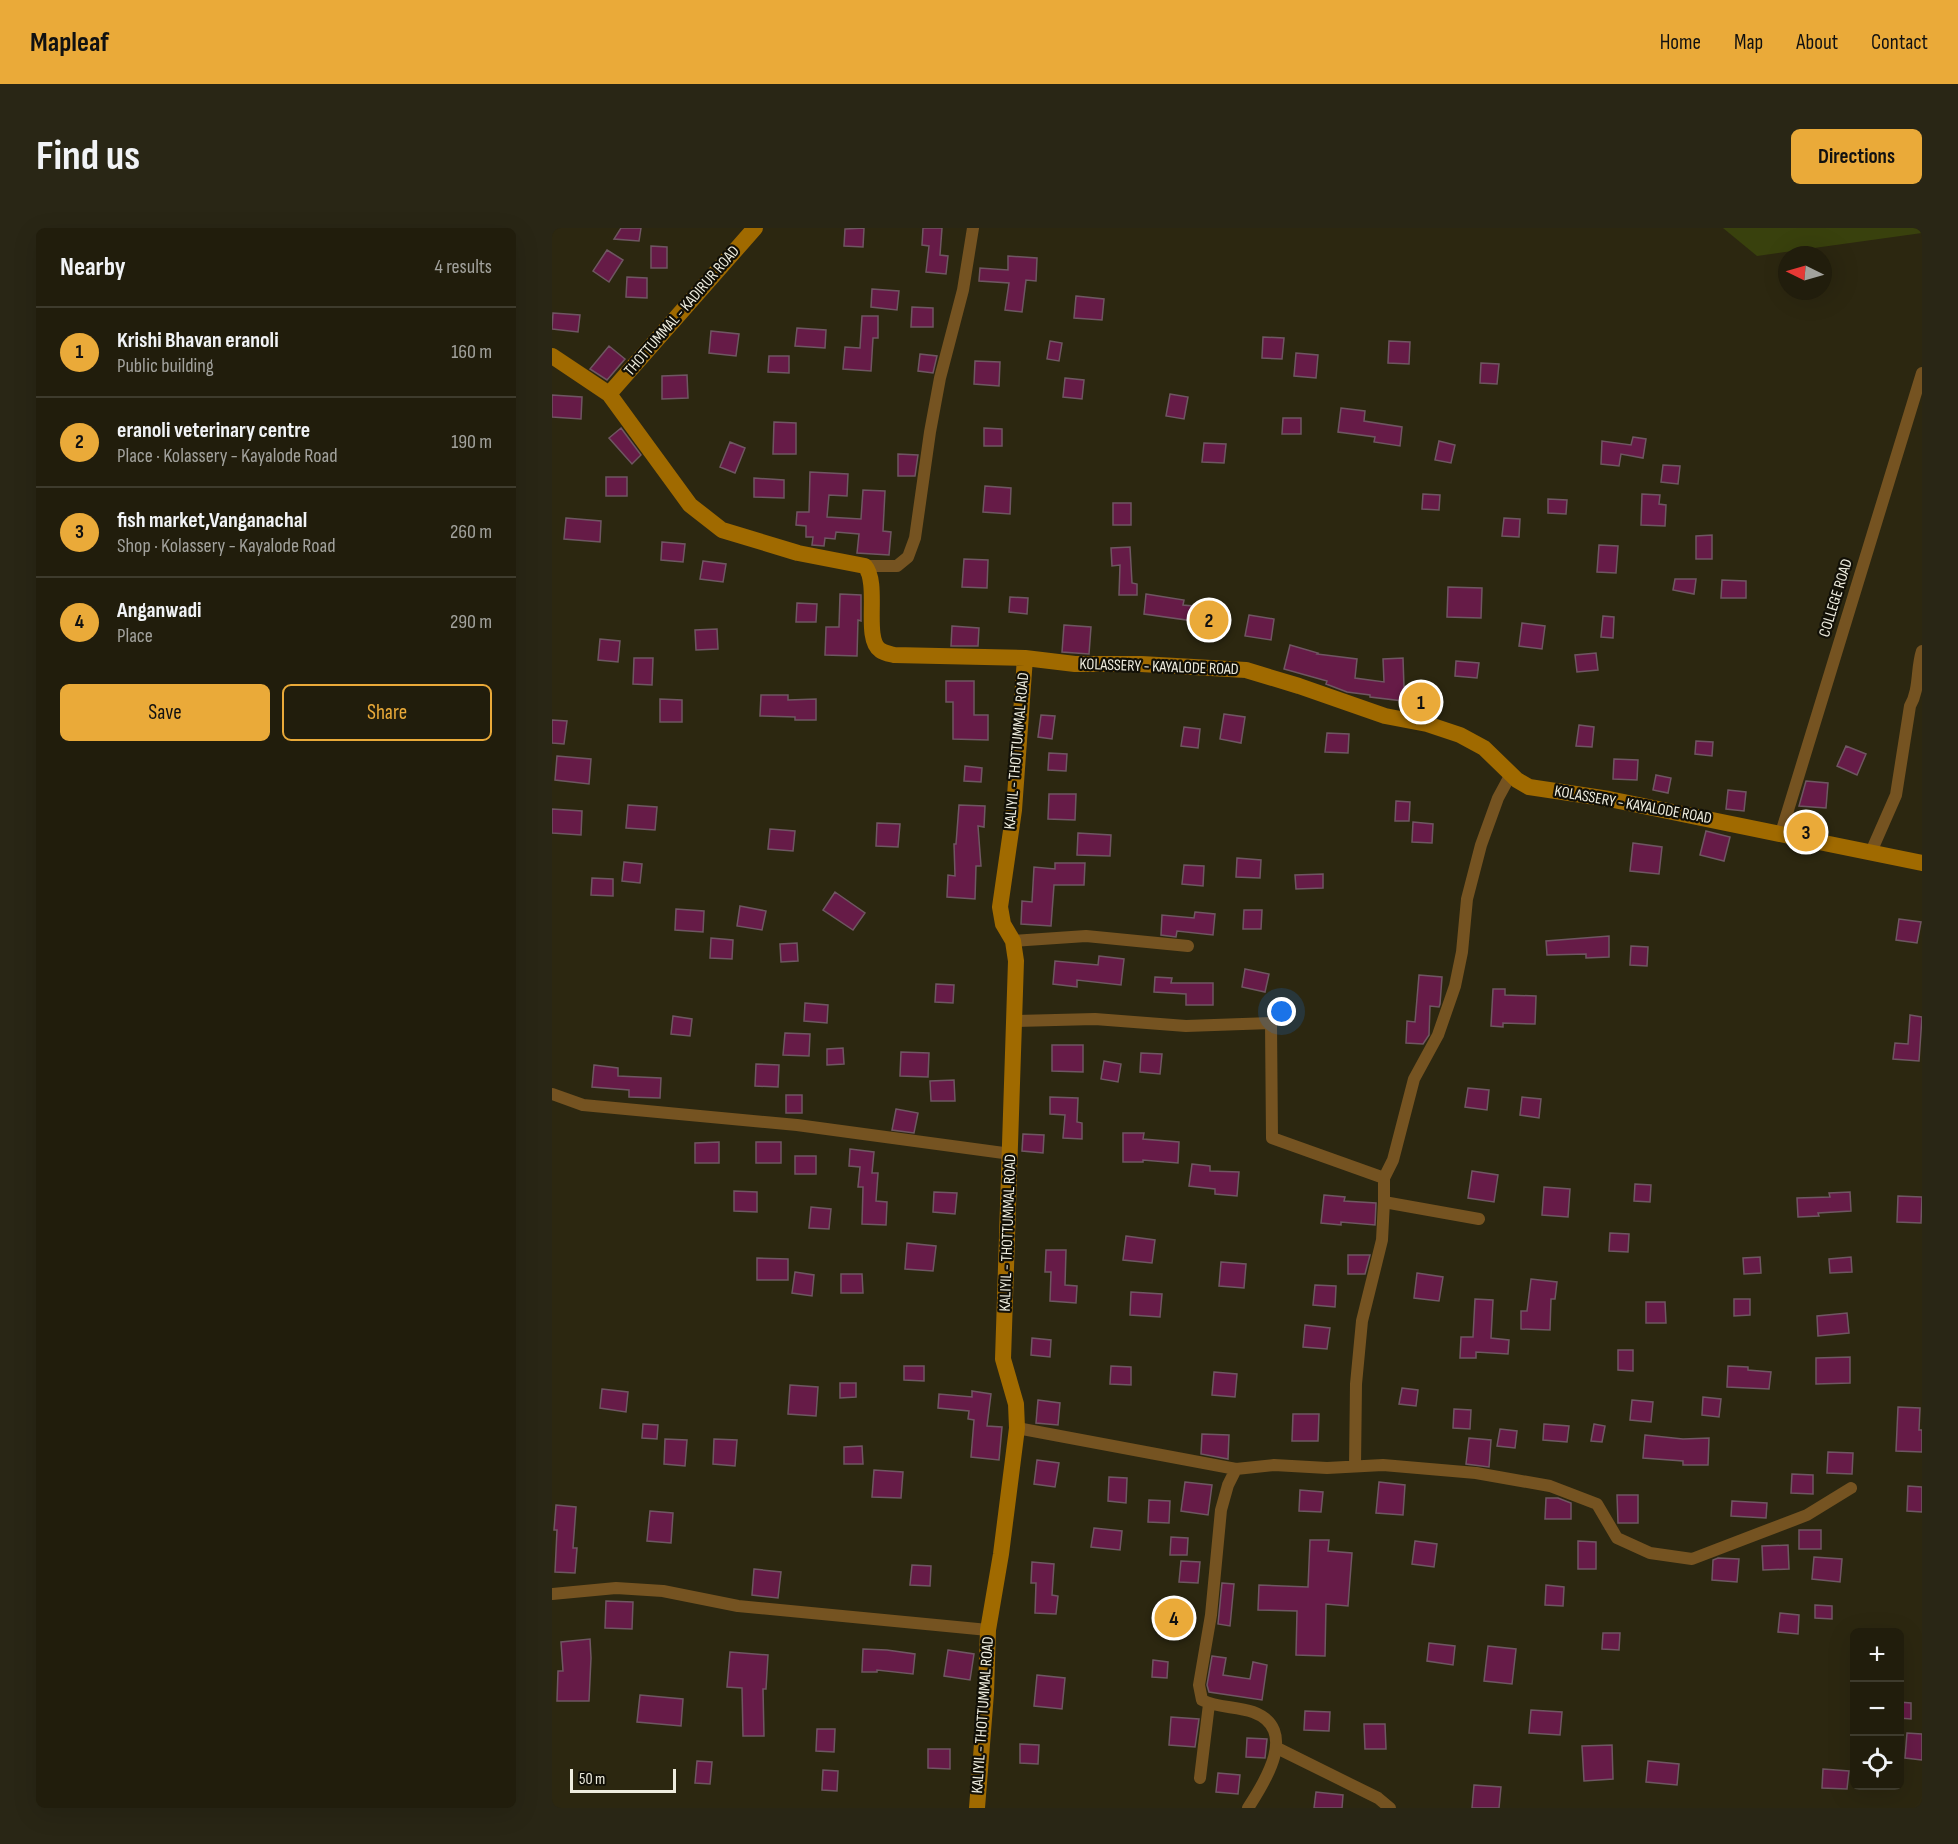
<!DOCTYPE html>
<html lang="en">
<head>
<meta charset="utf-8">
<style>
	body { margin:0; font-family:"Sofia Sans Condensed",sans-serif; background:#292615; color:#f1f3f6 }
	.controls { position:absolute; right:18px; bottom:18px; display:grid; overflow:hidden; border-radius:9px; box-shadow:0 6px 24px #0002 }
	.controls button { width:54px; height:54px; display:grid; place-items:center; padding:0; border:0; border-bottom:2px solid #3e3b2d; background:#211d0c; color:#f1f3f6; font:30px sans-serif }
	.compass { position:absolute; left:1226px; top:18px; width:54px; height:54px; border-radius:50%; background:#211d0c; box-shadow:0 6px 24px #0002; rotate:275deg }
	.scale { position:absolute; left:18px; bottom:15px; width:106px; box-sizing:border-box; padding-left:6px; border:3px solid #efeddf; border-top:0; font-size:16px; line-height:21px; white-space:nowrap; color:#efeddf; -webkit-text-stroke:4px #121007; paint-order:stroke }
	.you { position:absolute; left:730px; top:784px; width:21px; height:21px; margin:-15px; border:4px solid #fff; border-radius:50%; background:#1a73e8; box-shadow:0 0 0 9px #1a73e833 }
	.badge { display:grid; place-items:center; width:39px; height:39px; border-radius:50%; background:#eaaa39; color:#111; font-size:20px; font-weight:700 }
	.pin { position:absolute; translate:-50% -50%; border:3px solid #fff; box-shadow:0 2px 6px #0006 }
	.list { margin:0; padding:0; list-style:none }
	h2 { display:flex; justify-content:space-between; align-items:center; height:78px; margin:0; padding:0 24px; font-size:26px }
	h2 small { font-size:20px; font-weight:400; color:#a2a29d }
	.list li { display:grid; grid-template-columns:39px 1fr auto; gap:18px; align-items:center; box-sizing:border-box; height:90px; padding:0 24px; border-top:2px solid #3e3b2d }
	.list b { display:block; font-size:22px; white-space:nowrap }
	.list p { margin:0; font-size:20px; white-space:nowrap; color:#a2a29d }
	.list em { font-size:20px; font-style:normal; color:#a2a29d }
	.actions { display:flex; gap:12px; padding:18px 24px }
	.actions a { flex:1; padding:14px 0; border:2px solid #eaaa39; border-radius:9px; text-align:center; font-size:21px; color:#eaaa39 }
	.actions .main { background:#eaaa39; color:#111 }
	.icon { flex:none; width:33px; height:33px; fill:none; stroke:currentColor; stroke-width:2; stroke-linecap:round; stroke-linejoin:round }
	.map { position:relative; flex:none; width:1370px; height:1580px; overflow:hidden; border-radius:9px }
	header { display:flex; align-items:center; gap:36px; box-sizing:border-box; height:84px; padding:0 30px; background:#eaaa39; color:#111 }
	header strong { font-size:28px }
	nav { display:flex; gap:33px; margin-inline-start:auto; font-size:21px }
	.intro { display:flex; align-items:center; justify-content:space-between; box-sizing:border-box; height:144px; padding:0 36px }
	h1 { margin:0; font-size:42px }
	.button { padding:15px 27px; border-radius:9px; background:#eaaa39; color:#111; font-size:21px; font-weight:700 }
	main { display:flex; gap:36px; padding:0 36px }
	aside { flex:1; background:#211d0c; border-radius:9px; box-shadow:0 6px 24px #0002 }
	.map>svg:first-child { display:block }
</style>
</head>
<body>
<header>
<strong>Mapleaf</strong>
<nav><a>Home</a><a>Map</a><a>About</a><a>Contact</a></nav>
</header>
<div class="intro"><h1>Find us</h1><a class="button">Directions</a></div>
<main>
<aside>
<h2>Nearby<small>4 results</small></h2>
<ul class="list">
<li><span class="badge">1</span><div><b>Krishi Bhavan eranoli</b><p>Public building</p></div><em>160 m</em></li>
<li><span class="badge">2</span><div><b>eranoli veterinary centre</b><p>Place · Kolassery - Kayalode Road</p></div><em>190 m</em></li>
<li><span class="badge">3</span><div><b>fish market,Vanganachal</b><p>Shop · Kolassery - Kayalode Road</p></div><em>260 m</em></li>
<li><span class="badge">4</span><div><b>Anganwadi</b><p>Place</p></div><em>290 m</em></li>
</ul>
<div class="actions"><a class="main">Save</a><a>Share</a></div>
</aside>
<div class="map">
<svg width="1370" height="1580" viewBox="0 0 1370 1580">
	<rect width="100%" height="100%" fill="#2c2710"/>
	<path fill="#39410d" d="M1171 0H1370V5L1205 28Z"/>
	<path fill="#661b47" stroke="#6f5662" stroke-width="1.5" d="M69 0H89L87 13 62 11Z
		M312 0 311 19 292 18 293 1Z
		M371 0H390L388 27 396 28 394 46 374 44 377 18 370 17Z
		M99 18 115 19V40H99Z
		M55 22 71 32 57 54 41 43Z
		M456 28 485 30 484 53 474 52 470 84 453 82 457 55 427 53 428 40 456 42Z
		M75 49 95 50V70L74 69Z
		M320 61 347 63 345 82 319 79Z
		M524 68 552 71 550 92 522 90Z
		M360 79 381 80V99H359Z
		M1 85 28 87 26 104 0 101Z
		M310 88H326V110H321L319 143 291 141 293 119 308 120Z
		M245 100 274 102 273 120 243 118Z
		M159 103 187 106 184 128 157 125Z
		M711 109 732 110 730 131 710 130Z
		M498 113 510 115 507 133 495 131Z
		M837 113 858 114 857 136 836 135Z
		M57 118 73 131 55 152 38 141Z
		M744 125 766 127 764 150 742 148Z
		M368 126 385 128 381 145 366 143Z
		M217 128H237V145L216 144Z
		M423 133 448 134 447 158 422 156Z
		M929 135 947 136 945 156 928 155Z
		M135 147 136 170 110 171V148Z
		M513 150 532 152 530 171 511 169Z
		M618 166 636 169 632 191 614 188Z
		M0 167 30 169 29 191 0 189Z
		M789 180 813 183 812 193 850 199 848 218 822 214 823 209 786 204Z
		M731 190H749V206H730Z
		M222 194 244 195V226H221Z
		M69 200 89 227 80 236 57 210Z
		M432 200 450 201V218H432Z
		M1081 209 1094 211 1091 230 1069 226 1067 238 1049 236 1050 213 1079 217Z
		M887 213 903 217 899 235 883 232Z
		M178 214 193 220 183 245 168 239Z
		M652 215 674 216 672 235 650 234Z
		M346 226 366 227 363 248H346Z
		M1111 237 1128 238 1126 256 1109 254Z
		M258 244 296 246 295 268 277 267 275 289 309 291 311 262 333 263 331 303 339 304 337 327 305 325 307 306 284 304 283 311 273 310 272 318 260 317 261 309H254V298L244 297 245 284H257Z
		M54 249H75V268H54Z
		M202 250 232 252V270L202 269Z
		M433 258 459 260 458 286 431 284Z
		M871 266 888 267 887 282 870 281Z
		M1090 266 1108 267 1107 276 1114 277 1113 298 1089 297Z
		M996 271 1015 272 1014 286 996 285Z
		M561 275H579V297H561Z
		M14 290 49 293 48 314 12 311Z
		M952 290 968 291 967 309 950 308Z
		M1160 307V331H1144V308Z
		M110 314 133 316 131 334 109 332Z
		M1047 317 1066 318 1064 345 1045 344Z
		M578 319 580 355 585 356V367H567L568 337 560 338 559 320Z
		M412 331 436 332 435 360 410 359Z
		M151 333 174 336 171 354 148 351Z
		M1123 351H1144L1142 366 1121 362Z
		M1170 352 1194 353V370H1169Z
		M896 359 930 360 929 390 895 389Z
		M288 366 309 367V393L306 392 305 428 273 427 274 399H287Z
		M594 366 632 372 631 377 673 381 670 406 640 404 641 393 592 386Z
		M458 369 476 370 475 386 457 384Z
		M245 375 265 376 264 394H244Z
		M697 387 722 391 719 412 693 408Z
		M1051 388 1062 389 1061 410 1049 409Z
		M970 395 993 398 990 421 967 418Z
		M512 397 539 399 537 426 510 424Z
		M400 398 427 400 426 418H399Z
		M165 401 166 421 144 422 143 402Z
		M48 411 68 413 66 434 46 432Z
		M738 417 766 425 765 426 805 431 803 450 832 454 831 431 851 430 852 459 889 466 884 488 850 481 851 473 818 469V467L795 464 774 456 775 453 732 441Z
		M1044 425 1046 442 1025 444 1023 427Z
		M82 430H101L100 457 81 456Z
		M904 433 927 435 925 450 903 448Z
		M394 453H422V487H436V512L401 511V474H394Z
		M209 467H236V472L264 471V492H243V489L208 488Z
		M108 471 130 472V494H108Z
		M672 486 693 489 689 515 668 511Z
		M489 487 503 488 500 511 486 509Z
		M0 492 15 493 12 516 0 515Z
		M1027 497 1042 499 1040 519 1024 518Z
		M632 499 648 501 646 520 629 518Z
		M775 505 797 506 796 525 773 524Z
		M1144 513 1161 514 1160 528 1143 526Z
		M1294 518 1314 526 1305 547 1285 538Z
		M497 525 515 526 514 543 496 542Z
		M5 528 39 531 37 556 3 552Z
		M1062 531 1086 532 1085 552 1061 551Z
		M413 538 430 540 429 554 412 553Z
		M1104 547 1119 550 1116 565 1101 562Z
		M1254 553 1276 555 1274 580 1247 578Z
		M1176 562 1194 564 1192 583 1174 581Z
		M497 566H524L523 592 496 591Z
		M844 573 858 574 857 593H843Z
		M76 577 105 579 103 602 74 600Z
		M407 577 433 578 432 599 426 598 429 638H424L423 671 395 669 396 647 403 648 402 616H404Z
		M0 581 30 583 29 607 0 605Z
		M861 594 881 596 880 615 860 614Z
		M325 595 348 596 346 619 324 618Z
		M218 601 243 603 241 623 216 621Z
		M1154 603 1178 609 1172 633 1148 627Z
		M526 605 559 607 558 628 525 627Z
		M1081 615 1110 619 1107 646 1078 643Z
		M685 630 709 632 708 650 684 649Z
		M72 634 90 636 88 655 70 653Z
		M503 635H533L532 657H502L499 698 469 696 470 673 480 674 482 639 503 641Z
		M632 637 652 638 651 658 630 656Z
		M771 646V660L744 661 743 647Z
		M40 650 61 651V668L39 667Z
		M283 664 313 685 301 702 271 682Z
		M188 678 214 683 210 702 185 698Z
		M124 681 152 683 151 704 123 702Z
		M692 682H710L709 701H691Z
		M643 684 663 686 661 707 625 703 624 709 609 707 610 687 642 690Z
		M1347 691 1369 694 1365 715 1344 712Z
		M1057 708V729L1034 730V726L995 727 994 713Z
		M159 710 181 712 180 731 158 730Z
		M245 715 246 733 229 734 228 716Z
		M1079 718 1096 719 1095 738 1078 737Z
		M547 728 572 731 569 757 525 752V759L501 756 503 733 546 737Z
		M693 741 717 746 713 764 690 759Z
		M867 747 890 749 888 776 887 779 878 778 877 807 871 816 854 815 855 793 863 794Z
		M603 749 620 750 619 755H661V777H634V766L602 764Z
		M384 756 402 757 401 775 383 774Z
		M941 761H953V767L984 768 983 796 951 795V799L939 798Z
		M253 775 276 777 275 795 252 793Z
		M1358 787 1370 789 1367 833 1341 831 1343 815 1356 816Z
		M121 788 140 791 138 808 119 806Z
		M233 805 258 806 257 828 231 827Z
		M500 817H531V844L500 843Z
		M291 820 292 836 275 837V821Z
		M349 824 377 825 376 849 348 848Z
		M589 825 610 826 608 846 588 844Z
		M552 833 569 836 566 854 549 851Z
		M204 836 227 837 226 859 203 858Z
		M42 837 66 840V848L109 850 108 870 77 869V862L40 859Z
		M402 852 403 873H379L378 853Z
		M916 860 937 862 935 882 913 879Z
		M234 867H250V885H234Z
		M498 869 526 870 525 894 530 895V911L511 910 513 887 498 886Z
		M970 869 989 871 987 890 968 887Z
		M344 881 366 885 362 905 340 902Z
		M571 905H592L591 911 627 914 626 935 591 932V934H571Z
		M471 906 492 907 491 925 470 923Z
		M167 914V935H143V915Z
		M204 914H229V935H204Z
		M298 921 322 924 320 945H326L324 973 335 974 334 997 310 996 311 959H306L308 939 297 938Z
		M243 928H264V946H243Z
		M640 936 658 938V943L687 944 685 968 663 966V961L637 958Z
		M920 943 946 947 942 974 916 970Z
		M1083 956 1099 957 1098 974 1082 973Z
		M992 959 1018 961 1016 989 990 987Z
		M182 963 205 964V984L182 983Z
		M382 964 405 965 403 986 381 984Z
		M1298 964 1299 983 1266 985 1267 988 1246 989 1245 970 1278 969 1277 965Z
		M772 967 793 969 792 973 824 975 823 997 789 994V997L769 995Z
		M1346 968 1370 969 1369 995 1345 994Z
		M259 979 279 981 277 1001 257 1000Z
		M1058 1005 1077 1006 1076 1024 1057 1023Z
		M574 1008 603 1012 600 1035 571 1032Z
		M355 1015 384 1018 381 1043 353 1041Z
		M494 1022H514L513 1057 525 1058 524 1075 498 1073 499 1044H493Z
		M796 1027H818L813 1046H796Z
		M1208 1029 1209 1045 1192 1046 1191 1030Z
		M1299 1029 1300 1044 1278 1045 1277 1031Z
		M205 1030 236 1031V1052H205Z
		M669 1034 694 1036 692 1060 667 1058Z
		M243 1044 262 1047 260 1068 240 1065Z
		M865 1045 891 1049 887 1073 862 1070Z
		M289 1046H310L311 1065H289Z
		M979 1051 1005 1054 1003 1071H999L998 1102 969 1101V1083H975Z
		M763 1057 784 1058 783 1079 761 1077Z
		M579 1064 610 1066 608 1089 578 1087Z
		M923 1071 941 1072 939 1110 957 1112 956 1126 924 1124V1130H908L909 1109H921Z
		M1182 1071H1198V1087L1182 1088Z
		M1094 1074H1113L1114 1095H1094Z
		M1295 1085 1297 1105 1266 1108 1265 1088Z
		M753 1097 778 1100 775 1121 751 1119Z
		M480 1110 499 1112 498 1129 479 1127Z
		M1066 1122H1081V1143L1066 1142Z
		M1298 1129V1155L1264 1156V1130Z
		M352 1138H372V1153L352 1152Z
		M559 1138 579 1139V1157L558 1156Z
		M1176 1138 1196 1139V1142L1219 1144 1217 1161 1175 1159Z
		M662 1144 685 1146 683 1169 660 1167Z
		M288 1155H304V1169L288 1170Z
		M238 1157 266 1159 264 1188 236 1186Z
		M850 1160 866 1162 864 1178 847 1176Z
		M50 1161 76 1164 74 1184 48 1180Z
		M420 1163 439 1166 435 1198 450 1199 447 1232 419 1229 422 1192 416 1191 417 1183 386 1180 387 1166 420 1169Z
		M1151 1169 1169 1171 1167 1189 1150 1187Z
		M486 1172 508 1175 506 1197 484 1195Z
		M1080 1172 1101 1174 1099 1194 1078 1192Z
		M1346 1179 1368 1180 1367 1202H1370V1224L1344 1223Z
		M902 1181 919 1182 918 1201 901 1200Z
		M741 1186H767L766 1213H740Z
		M91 1196 106 1197 105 1211 90 1210Z
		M992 1196 1017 1198 1015 1214 991 1212Z
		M1042 1196 1053 1198 1050 1214 1039 1213Z
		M948 1201 965 1203 963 1220 945 1218Z
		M650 1206 677 1207 676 1231 649 1226Z
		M1093 1207 1131 1211 1157 1210 1156 1237H1131V1233L1091 1230Z
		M917 1210 939 1212 937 1239 914 1236Z
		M113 1211 135 1212 133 1238 112 1236Z
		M162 1211 185 1212 183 1238 161 1236Z
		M310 1218 311 1236H292V1219Z
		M1276 1224 1301 1225 1300 1246 1275 1245Z
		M485 1232 507 1235 503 1259 482 1256Z
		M322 1242 351 1244 349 1270 320 1269Z
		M1240 1246 1261 1247V1266L1239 1265Z
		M557 1249 575 1250 574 1275 556 1273Z
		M633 1254 660 1257 656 1287 629 1283Z
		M827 1254 853 1257 851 1287 824 1285Z
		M1356 1258 1370 1259V1284L1355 1283Z
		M748 1262 771 1264 769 1284 747 1283Z
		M1065 1267H1086V1295H1066Z
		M994 1270H1006L1019 1275V1291H993Z
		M597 1272 618 1273 617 1295 596 1294Z
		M1180 1273 1215 1275 1214 1290 1179 1288Z
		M4 1277 24 1279 21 1320H25L23 1345 3 1344 5 1302H2Z
		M98 1283 121 1285 119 1315 95 1313Z
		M542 1300 570 1303 568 1322 539 1319Z
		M1247 1302H1269V1321H1247Z
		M619 1309 636 1310 635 1327H618Z
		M758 1312H777L776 1323 800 1325 796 1378 774 1376 773 1428 744 1427 745 1383 706 1382 707 1357 756 1359Z
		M863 1313 885 1316 882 1339 860 1336Z
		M1026 1313 1044 1314V1341H1026Z
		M1236 1317 1237 1341 1211 1342 1210 1318Z
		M1262 1329 1290 1331 1288 1354 1260 1351Z
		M1166 1330 1187 1331 1185 1354 1160 1352 1161 1332Z
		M629 1333 648 1334 646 1355 627 1354Z
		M480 1334 502 1336 500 1367 506 1368 504 1386 483 1385 484 1355H479Z
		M360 1337 379 1338 378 1358 358 1357Z
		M202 1341 229 1344 226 1370 200 1367Z
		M670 1355 682 1356 678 1398 666 1396Z
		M994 1357 1012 1359 1011 1378 993 1377Z
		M54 1373 81 1374 80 1401 53 1400Z
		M610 1377 635 1379 633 1403 609 1401Z
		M1263 1377 1280 1378V1391L1263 1390Z
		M1228 1385 1247 1387 1246 1406 1226 1404Z
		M1051 1405H1068L1067 1422 1050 1421Z
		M38 1411 39 1430 37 1473H5L6 1443H11L9 1414Z
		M877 1415 903 1418 901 1437 875 1433Z
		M936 1418 964 1421 960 1456 932 1453Z
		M311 1421 335 1422 363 1426 361 1446 325 1442V1444H310Z
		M396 1422 422 1426 418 1452 392 1448Z
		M178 1424 216 1427 214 1461H211L212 1508H191L190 1460 175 1459Z
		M660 1428 674 1430 671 1447 698 1451 701 1434 715 1437 710 1472 657 1464 655 1457Z
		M601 1432 616 1434 615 1450 600 1449Z
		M485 1447 513 1450 510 1481 482 1478Z
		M88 1467 131 1471 129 1498 85 1494Z
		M1347 1474 1359 1475V1491L1347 1490Z
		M979 1482 1010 1484 1008 1507 977 1505Z
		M753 1483 778 1484 777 1503 752 1502Z
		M619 1489 647 1491 643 1519 617 1517Z
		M812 1496H833L834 1521H813Z
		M265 1501H283L282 1524 264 1523Z
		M1355 1505 1370 1506V1532L1353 1530Z
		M695 1510 715 1511 713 1530 694 1529Z
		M468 1516 487 1517 486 1536 468 1535Z
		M1060 1517 1061 1551 1032 1553 1030 1518Z
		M376 1521H398V1541L376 1540Z
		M145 1533 160 1534 158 1556 143 1555Z
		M1096 1533 1127 1536 1125 1557 1094 1554Z
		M1271 1541 1297 1543 1295 1561 1270 1560Z
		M271 1542 286 1543 285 1563 270 1562Z
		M666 1545 688 1547 686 1566 664 1564Z
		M922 1557 949 1559 947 1580H920Z
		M764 1564 791 1567 790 1580H762Z"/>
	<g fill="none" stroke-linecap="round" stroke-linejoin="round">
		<path stroke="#755321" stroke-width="12" d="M313 338H345L356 329 363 310 378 204 388 150 411 62 421 0
			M1229 605 1370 145
			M1319 624 1344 567 1358 478C1368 461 1364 441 1370 423
			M461 713 534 708 636 718
			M462 793 543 791 634 798 719 795 720 910 832 950V974L927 991
			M0 866 31 877 245 897 459 926
			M832 950 841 932 862 851 886 807 903 758 910 724 915 671 929 617 946 570 959 546
			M465 1200 684 1241 722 1237 775 1240 831 1237 924 1245 998 1258 1045 1276 1065 1310 1098 1325 1140 1331 1255 1287 1299 1260
			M803 1238 804 1156 810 1093 830 1012 832 974
			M684 1241 676 1257 669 1282 659 1387 647 1457 650 1472C665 1480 684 1478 701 1484 747 1501 713 1554 696 1580
			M0 1366 64 1360 111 1363 186 1378 436 1402
			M725 1520 826 1570 838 1580
			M648 1550 657 1476"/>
		<path stroke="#a06a00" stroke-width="16" d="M0 128 57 166 138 277 170 302 246 325 313 338C328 356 311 410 328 422 332 425 338 426 342 427L473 430 523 436H589L694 442 747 458 833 488 875 496 908 507 932 520 965 552 977 559 1057 571 1370 635
			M57 166 203 0
			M425 1580 434 1465 436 1402 449 1326 465 1200 464 1176 451 1131 464 733 461 713 451 696 448 679 462 582 473 430"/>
	</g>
	<g text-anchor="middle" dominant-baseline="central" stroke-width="4.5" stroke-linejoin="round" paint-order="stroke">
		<g font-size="16" fill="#efeddf" stroke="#121007">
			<text transform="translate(130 83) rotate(-49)">THOTTUMMAL - KADIRUR ROAD</text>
			<text transform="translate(1284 370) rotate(-73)">COLLEGE ROAD</text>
			<text transform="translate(607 439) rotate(2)">KOLASSERY - KAYALODE ROAD</text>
			<text transform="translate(465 523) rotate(-85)">KALIYIL - THOTTUMMAL ROAD</text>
			<text transform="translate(1081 577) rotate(10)">KOLASSERY - KAYALODE ROAD</text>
			<text transform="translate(456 1005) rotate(-88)">KALIYIL - THOTTUMMAL ROAD</text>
			<text transform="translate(431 1487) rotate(-86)">KALIYIL - THOTTUMMAL ROAD</text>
		</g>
	</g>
</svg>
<div class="controls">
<button>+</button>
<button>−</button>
<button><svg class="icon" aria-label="locate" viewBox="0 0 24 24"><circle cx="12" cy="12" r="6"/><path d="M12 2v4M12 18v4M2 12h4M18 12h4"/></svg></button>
</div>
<svg class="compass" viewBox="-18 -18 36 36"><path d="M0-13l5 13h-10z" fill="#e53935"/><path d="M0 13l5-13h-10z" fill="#a2a29d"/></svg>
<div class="scale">50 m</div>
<div class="you"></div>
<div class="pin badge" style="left:869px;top:474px">1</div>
<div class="pin badge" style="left:657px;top:392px">2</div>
<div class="pin badge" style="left:1254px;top:604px">3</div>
<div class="pin badge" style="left:622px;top:1390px">4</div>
</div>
</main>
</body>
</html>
